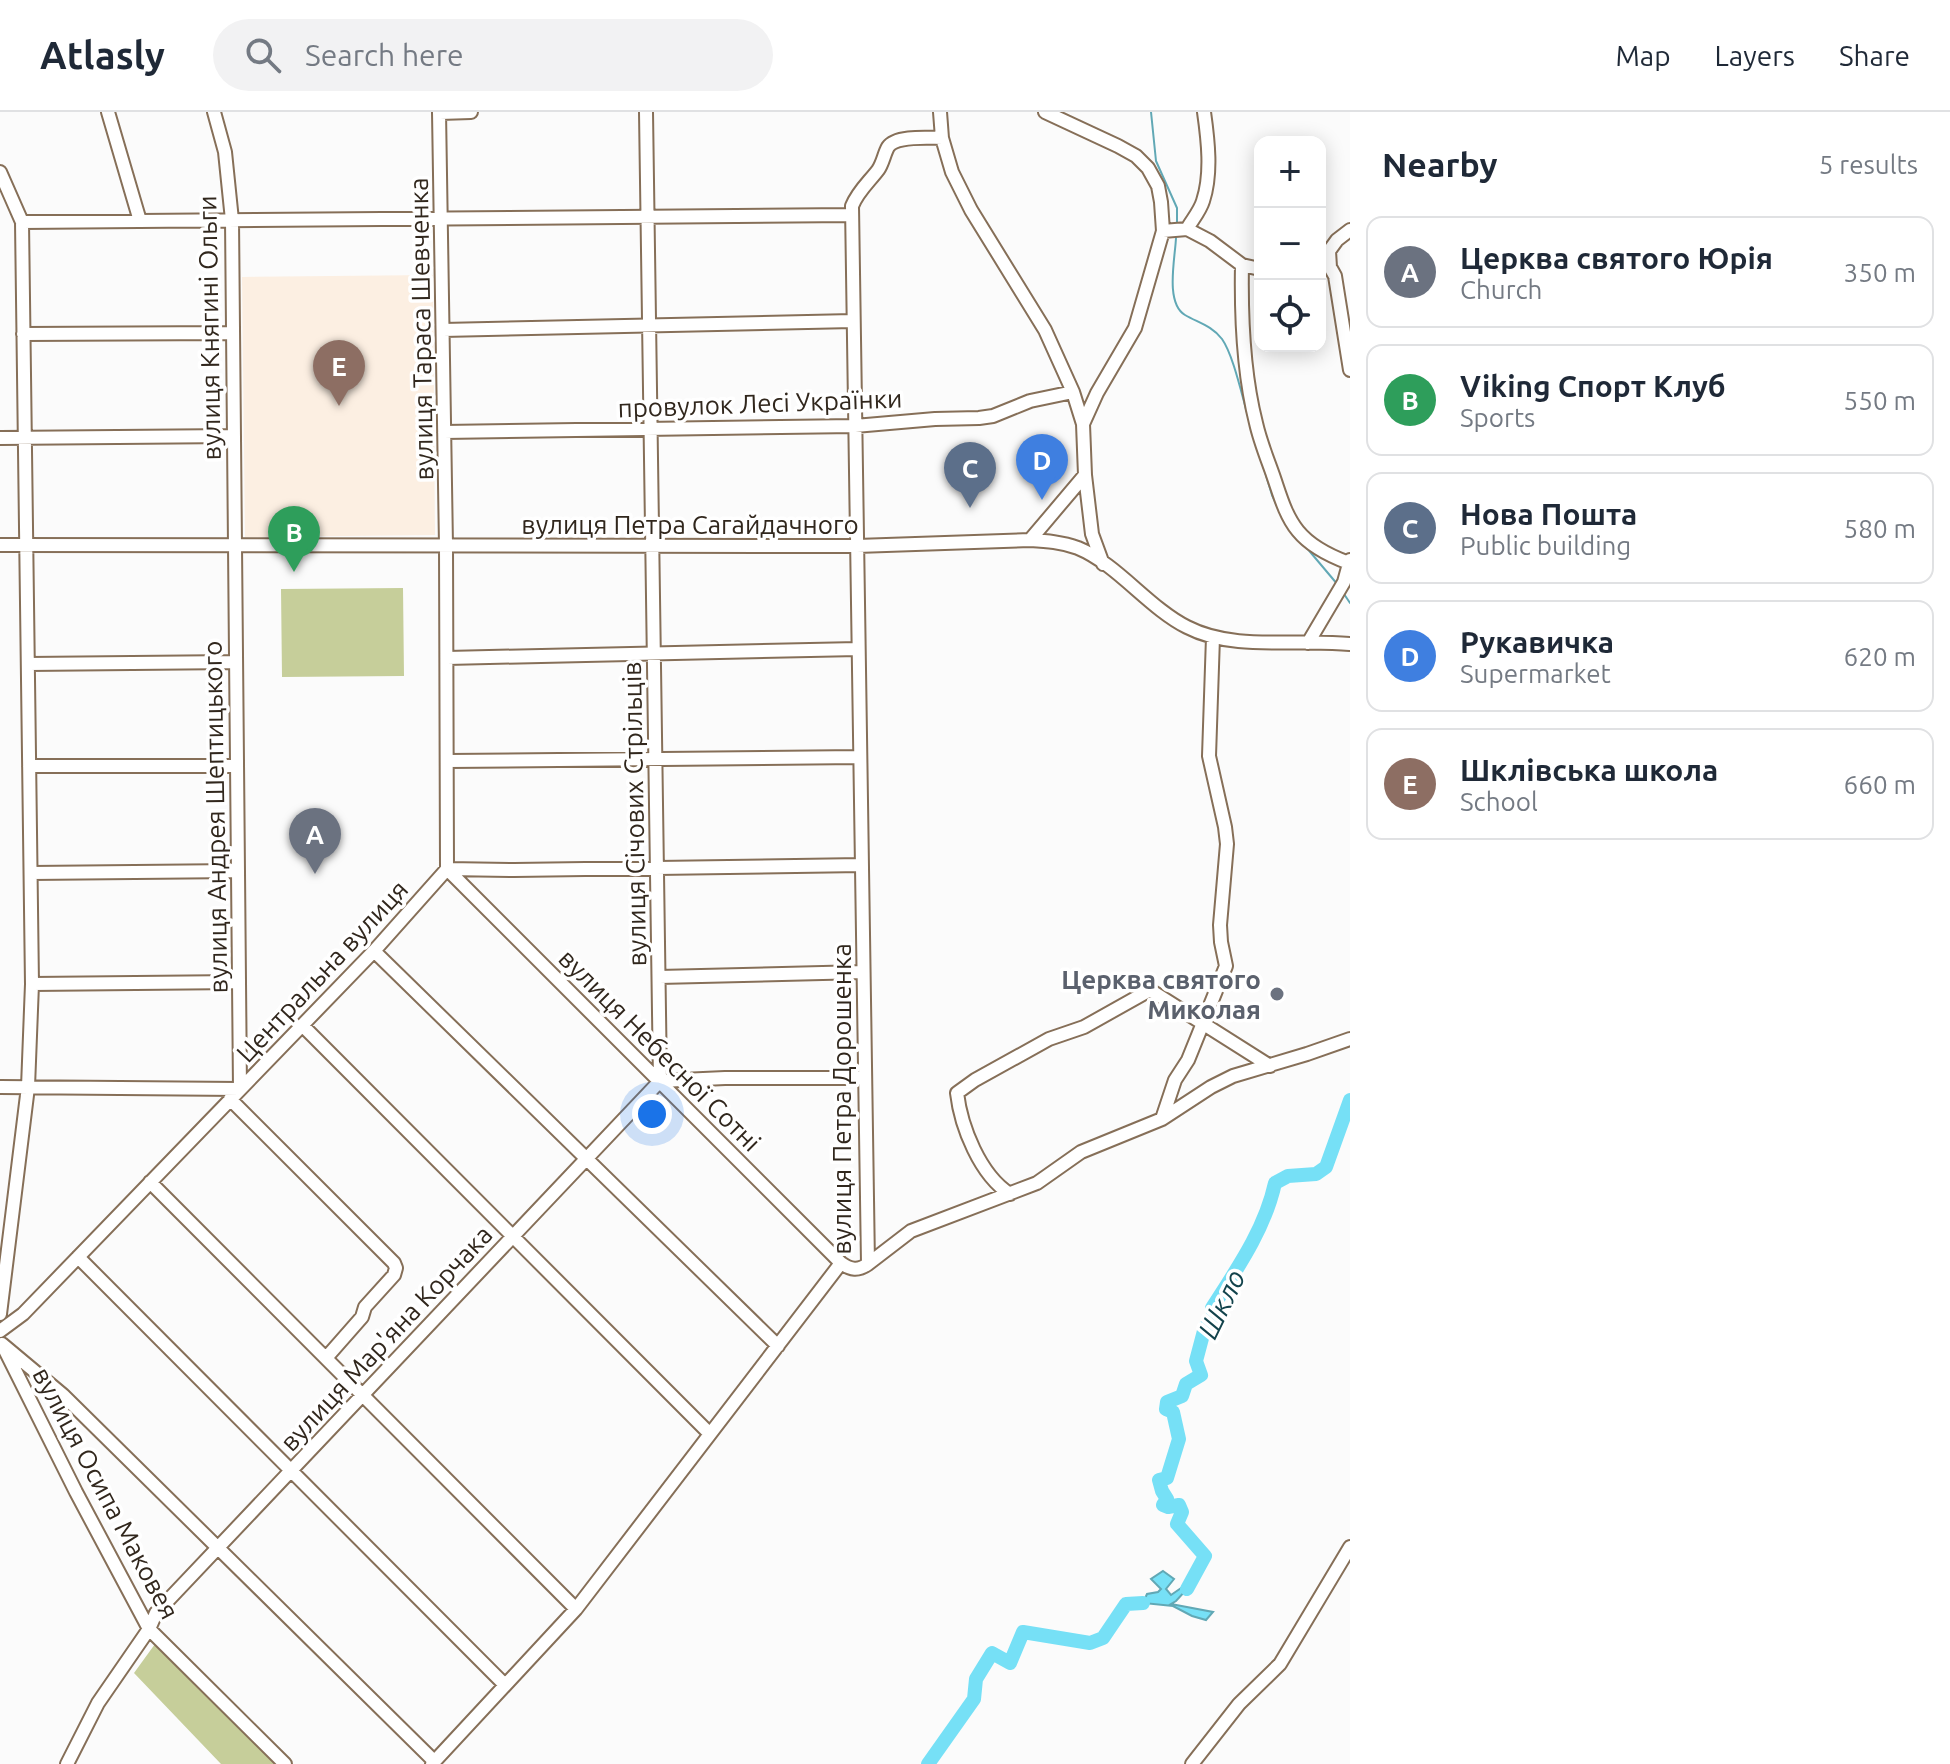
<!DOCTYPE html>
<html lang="en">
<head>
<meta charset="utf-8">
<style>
	body { margin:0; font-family:Ubuntu,sans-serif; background:#f2f2f3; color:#1f2937 }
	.controls { position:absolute; right:24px; top:24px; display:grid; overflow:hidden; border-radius:16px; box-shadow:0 4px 20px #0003 }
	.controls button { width:72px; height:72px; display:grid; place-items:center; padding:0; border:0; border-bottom:2px solid #e0e1e3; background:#fff; color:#1f2937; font:40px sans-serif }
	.you { position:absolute; left:652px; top:1002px; width:28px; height:28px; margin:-20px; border:6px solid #fff; border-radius:50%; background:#1a73e8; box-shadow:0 0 0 12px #1a73e833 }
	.badge { display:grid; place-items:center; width:52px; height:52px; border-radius:50%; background:#2563eb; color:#fff; font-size:26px; font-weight:700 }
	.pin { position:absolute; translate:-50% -66px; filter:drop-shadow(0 2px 4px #0008) }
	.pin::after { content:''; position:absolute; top:42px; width:28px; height:24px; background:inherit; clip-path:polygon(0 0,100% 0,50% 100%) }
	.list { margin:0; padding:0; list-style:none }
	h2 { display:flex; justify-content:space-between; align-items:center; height:104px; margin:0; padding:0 32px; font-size:34px }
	h2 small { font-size:26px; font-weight:400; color:#747a83 }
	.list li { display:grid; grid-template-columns:52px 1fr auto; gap:24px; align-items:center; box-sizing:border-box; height:112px; margin:0 16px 16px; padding:0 16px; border:2px solid #e0e1e3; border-radius:16px }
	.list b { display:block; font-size:30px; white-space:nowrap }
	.list p { margin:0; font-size:26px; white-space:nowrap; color:#747a83 }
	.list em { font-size:26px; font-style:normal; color:#747a83 }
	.icon { flex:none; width:44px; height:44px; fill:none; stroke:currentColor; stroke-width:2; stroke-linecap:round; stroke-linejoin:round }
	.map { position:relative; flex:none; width:1350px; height:1652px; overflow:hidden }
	header { display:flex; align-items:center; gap:48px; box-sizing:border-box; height:112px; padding:0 40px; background:#fff; border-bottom:2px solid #e0e1e3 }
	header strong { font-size:38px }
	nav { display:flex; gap:44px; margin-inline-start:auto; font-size:28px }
	.search { width:560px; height:72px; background:#f2f2f3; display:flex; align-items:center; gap:20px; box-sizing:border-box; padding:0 28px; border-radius:44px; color:#747a83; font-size:30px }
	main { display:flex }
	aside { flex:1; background:#fff }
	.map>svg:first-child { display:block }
</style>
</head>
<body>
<header>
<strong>Atlasly</strong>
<div class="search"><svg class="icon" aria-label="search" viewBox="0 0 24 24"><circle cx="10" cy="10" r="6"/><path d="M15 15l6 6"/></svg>Search here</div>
<nav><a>Map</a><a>Layers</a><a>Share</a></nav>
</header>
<main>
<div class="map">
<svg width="1350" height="1652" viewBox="0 0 1350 1652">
	<rect width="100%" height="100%" fill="#fbfbfb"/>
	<path fill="#fcefe2" d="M433 163 435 423 245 425 242 165Z"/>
	<path fill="#c6ce9a" d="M403 476 404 564 282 565 281 477Z
		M155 1532 276 1652H221L134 1561Z"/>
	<path fill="#76e0f6" stroke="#61a8b5" stroke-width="2" d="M1163 1459 1174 1467 1166 1477 1171 1483 1184 1474 1187 1477 1176 1489 1171 1492 1213 1500 1206 1508 1192 1504 1173 1494 1143 1491 1147 1482 1158 1480 1161 1477 1151 1467Z"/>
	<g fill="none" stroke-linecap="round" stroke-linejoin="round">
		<path stroke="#61a8b5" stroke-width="2" d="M1151 0 1156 49 1177 96V113
			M1176 126C1175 147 1165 191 1185 203 1199 211 1212 214 1222 227 1234 244 1243 289 1250 311
			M1261 347 1272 383 1282 405
			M1306 435 1338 473
			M1344 482 1350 491"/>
		<path stroke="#76e0f6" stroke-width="14" d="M1187 1477 1205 1444 1177 1412 1182 1400 1179 1393 1168 1395 1163 1393 1167 1387 1162 1379 1159 1368 1167 1366 1179 1327 1173 1300 1166 1297 1167 1290 1182 1284 1186 1272 1201 1263 1196 1249 1205 1215 1216 1210 1212 1196C1237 1157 1265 1117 1275 1071L1288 1064 1316 1062 1326 1055 1350 988
			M928 1652 974 1587 976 1567 992 1541 1010 1551 1023 1520 1090 1531 1103 1526 1126 1492 1143 1491"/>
		<defs>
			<path id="minor" d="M108 0 140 109
				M646 0 660 969
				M940 0 942 26 952 60 971 98 1045 218 1073 280 1083 312 1085 363 1092 422 1103 452
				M1045 0 1118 34 1136 44 1148 56 1158 74 1161 90 1163 119
				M440 1 471 0
				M0 60 22 110 32 872 28 975 0 1202
				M22 110 852 103
				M1187 117 1210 129 1242 153 1260 157
				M1350 118 1337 128 1329 139 1330 155 1335 164 1350 258
				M1242 153C1241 205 1243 260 1256 311 1260 329 1267 346 1273 363 1280 383 1285 403 1298 419 1311 435 1330 444 1349 451
				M443 218 853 209
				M23 222 233 221
				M1083 312 1097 281 1135 216 1163 119 1187 117C1192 108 1200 99 1203 89 1212 62 1208 28 1204 0
				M444 320 855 314 935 307 979 306 993 304 1030 289 1073 280
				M0 326 234 324
				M1030 428 1085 363
				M0 433 857 434 1030 428C1046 429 1062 430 1078 436 1117 452 1149 496 1187 515 1235 540 1298 526 1350 532
				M1308 531 1344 470 1350 448
				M447 546 858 537
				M28 552 236 550
				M448 649 860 645
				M29 654H237
				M447 757 841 1151
				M447 757 514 758 862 753
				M31 761 238 759
				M374 839 778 1234
				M659 865 863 860
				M32 872 239 870
				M302 913 710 1322
				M660 969 725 966H865
				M0 975 240 977 232 108 225 40 214 0
				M230 987 394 1151 396 1156 394 1163 365 1195 362 1205 326 1246
				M1162 1007 1175 968 1188 948 1226 854 1221 830 1220 813 1227 732 1225 715 1209 644 1213 525
				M150 1070 576 1497
				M1010 1082C980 1063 961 1015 957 981L975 968 1049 927 1084 915 1150 878 1270 954
				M78 1145 505 1573
				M868 1152 911 1119 1037 1071 1081 1040 1162 1007 1211 975 1233 964 1307 942 1350 927
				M0 1219 23 1202 374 839 447 757 446 434 439 0
				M2 1232 63 1283 434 1649
				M4 1236 76 1380 149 1517 285 1652
				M67 1652 98 1591 149 1517 156 1501 660 969
				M432 1652 576 1497 841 1151C851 1158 858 1159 868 1152L852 94C858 79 869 70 878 58 883 51 884 42 888 35 896 23 929 26 942 26
				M1192 1652 1239 1592 1280 1552 1350 1435"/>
		</defs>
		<use href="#minor" stroke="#866f58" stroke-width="16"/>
		<use href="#minor" stroke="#fff" stroke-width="12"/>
	</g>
	<circle fill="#6b7280" stroke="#fff" stroke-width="3" cx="1277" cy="882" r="8"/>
	<g text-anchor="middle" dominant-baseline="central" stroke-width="7" stroke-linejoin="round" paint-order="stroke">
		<g font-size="26" fill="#31271d" stroke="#fff">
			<text transform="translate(209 216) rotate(-91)">вулиця Княгині Ольги</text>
			<text transform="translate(421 217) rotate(-91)">вулиця Тараса Шевченка</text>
			<text transform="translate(760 291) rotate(-2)">провулок Лесі Українки</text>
			<text x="690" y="412">вулиця Петра Сагайдачного</text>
			<text transform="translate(634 702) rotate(-91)">вулиця Січових Стрільців</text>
			<text transform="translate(215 705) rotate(-91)">вулиця Андрея Шептицького</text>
			<text transform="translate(322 859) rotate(-47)">Центральна вулиця</text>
			<text transform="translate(660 938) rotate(45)">вулиця Небесної Сотні</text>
			<text transform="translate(841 987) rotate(-90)">вулиця Петра Дорошенка</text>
			<text transform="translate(386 1226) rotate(-47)">вулиця Мар'яна Корчака</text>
			<text transform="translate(106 1381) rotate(62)">вулиця Осипа Маковея</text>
		</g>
		<g font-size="26" font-weight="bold" fill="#5b616d" stroke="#fff" text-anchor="end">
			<text x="1261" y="867">Церква святого<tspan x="1261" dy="30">Миколая</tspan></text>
		</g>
		<g font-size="28" font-style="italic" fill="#12434c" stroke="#fff">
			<text transform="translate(1221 1192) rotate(-64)">Шкло</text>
		</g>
	</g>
</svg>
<div class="controls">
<button>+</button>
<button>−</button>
<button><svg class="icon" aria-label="locate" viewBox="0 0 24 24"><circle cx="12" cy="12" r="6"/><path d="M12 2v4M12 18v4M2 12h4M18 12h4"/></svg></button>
</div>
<div class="you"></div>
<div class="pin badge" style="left:315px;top:762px;background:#6b7280">A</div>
<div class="pin badge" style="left:294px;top:460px;background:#2e9e5b">B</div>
<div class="pin badge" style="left:970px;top:396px;background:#5c6f8a">C</div>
<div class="pin badge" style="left:1042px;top:388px;background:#3f7fe0">D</div>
<div class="pin badge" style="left:339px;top:294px;background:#8d6e63">E</div>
</div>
<aside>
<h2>Nearby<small>5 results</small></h2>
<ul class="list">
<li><span class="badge" style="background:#6b7280">A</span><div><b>Церква святого Юрія</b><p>Church</p></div><em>350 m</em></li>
<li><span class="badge" style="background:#2e9e5b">B</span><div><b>Viking Спорт Клуб</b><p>Sports</p></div><em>550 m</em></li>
<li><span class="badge" style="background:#5c6f8a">C</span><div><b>Нова Пошта</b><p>Public building</p></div><em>580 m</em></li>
<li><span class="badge" style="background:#3f7fe0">D</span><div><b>Рукавичка</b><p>Supermarket</p></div><em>620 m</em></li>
<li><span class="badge" style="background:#8d6e63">E</span><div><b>Шклівська школа</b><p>School</p></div><em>660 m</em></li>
</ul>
</aside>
</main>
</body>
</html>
